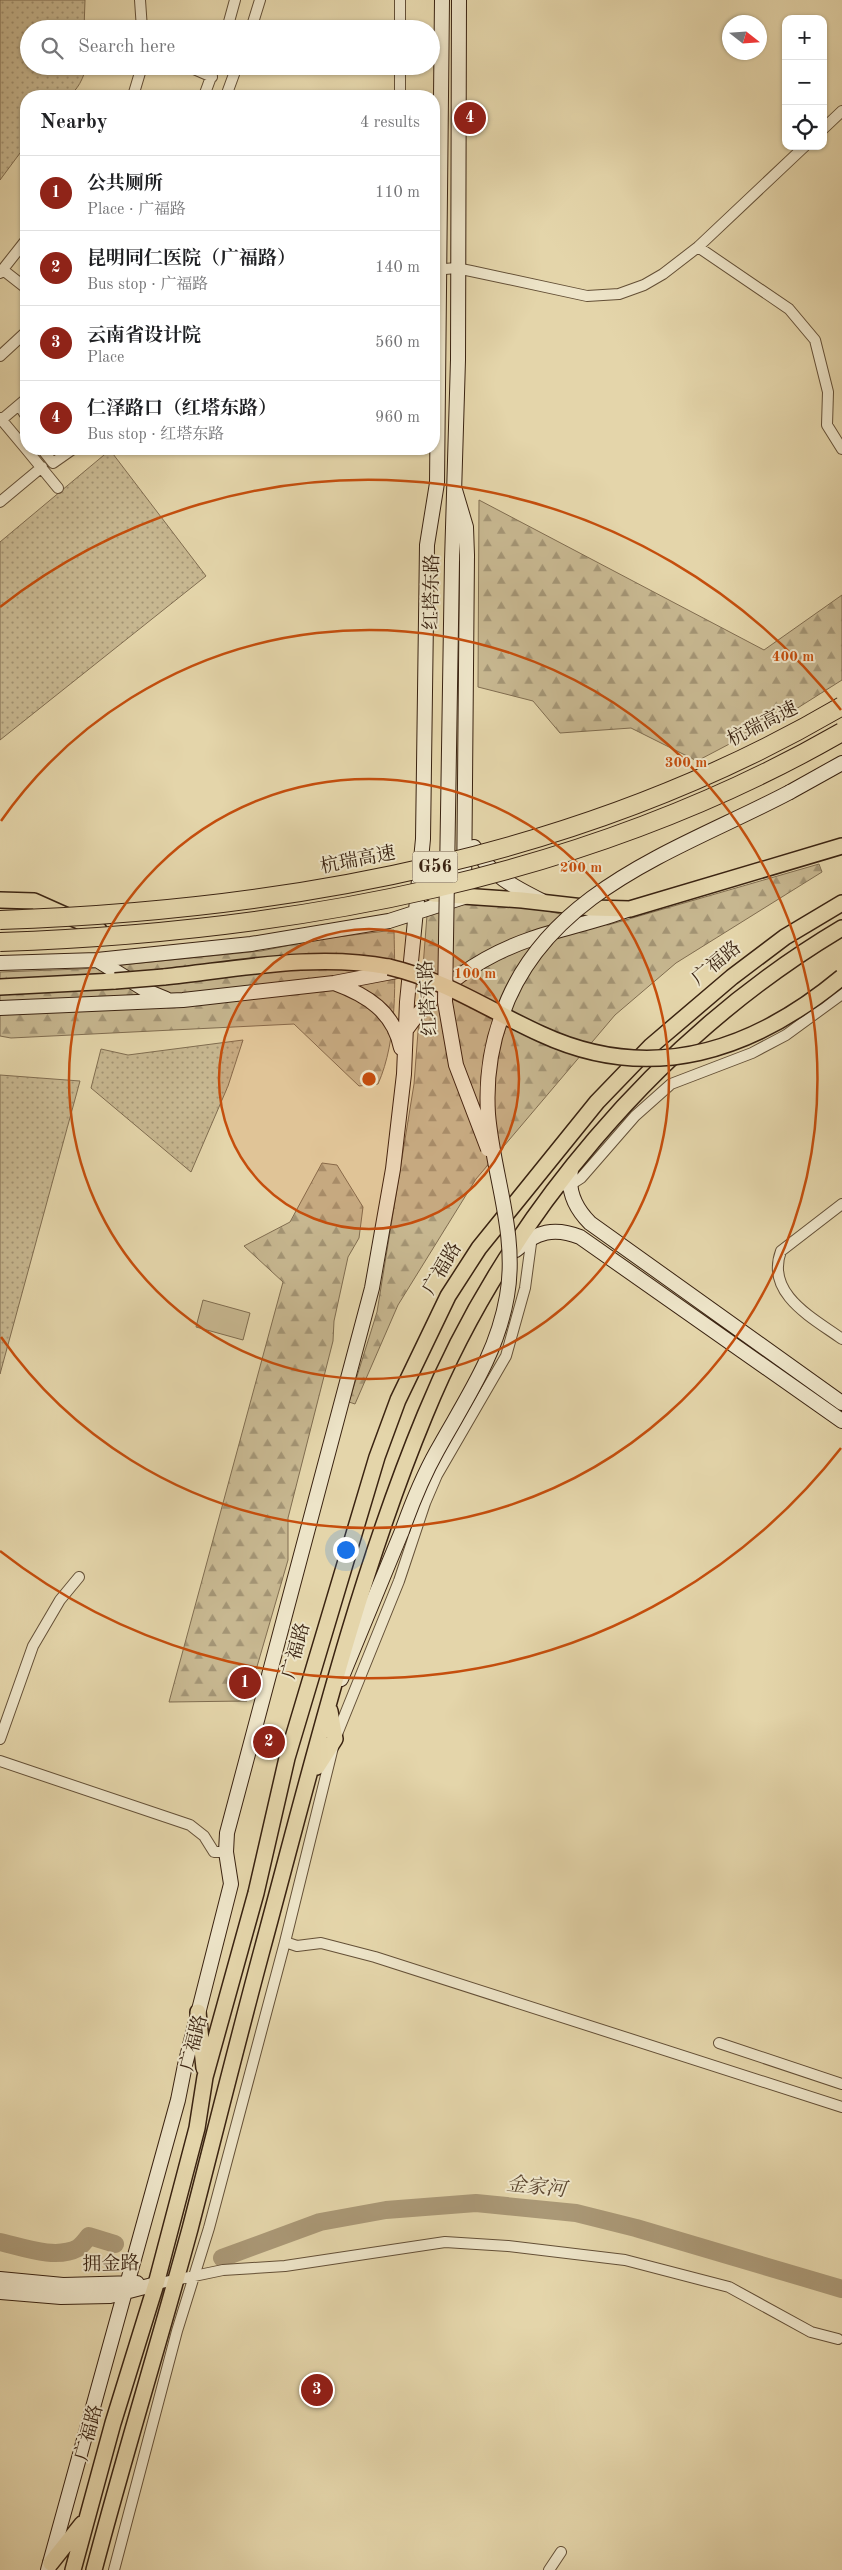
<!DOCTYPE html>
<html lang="en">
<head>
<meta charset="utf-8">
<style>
	body { margin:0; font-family:"Old Standard TT","Noto Serif SC",serif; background:#f2f2f2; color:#202124 }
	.controls { position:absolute; right:15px; top:15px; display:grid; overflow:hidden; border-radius:10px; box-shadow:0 1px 4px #0004 }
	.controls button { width:45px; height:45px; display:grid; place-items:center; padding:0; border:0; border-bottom:1px solid #e0e0e0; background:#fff; color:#202124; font:25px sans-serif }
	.compass { position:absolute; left:722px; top:15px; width:45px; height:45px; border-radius:50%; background:#fff; box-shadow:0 1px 4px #0004; rotate:107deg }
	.you { position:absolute; left:345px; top:1549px; width:18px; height:18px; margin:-12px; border:4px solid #fff; border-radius:50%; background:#1a73e8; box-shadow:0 0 0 8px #1a73e833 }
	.badge { display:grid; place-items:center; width:32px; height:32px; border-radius:50%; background:#8f2418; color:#fff; font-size:16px; font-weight:700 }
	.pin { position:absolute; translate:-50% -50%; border:2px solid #fff; box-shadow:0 1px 5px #0006 }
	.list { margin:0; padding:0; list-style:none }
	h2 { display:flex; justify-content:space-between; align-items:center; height:65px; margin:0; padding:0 20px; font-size:21px }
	h2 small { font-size:16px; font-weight:400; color:#757577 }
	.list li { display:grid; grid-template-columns:32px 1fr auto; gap:15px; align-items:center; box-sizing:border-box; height:75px; padding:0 20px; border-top:1px solid #e0e0e0 }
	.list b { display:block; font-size:19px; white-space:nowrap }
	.list p { margin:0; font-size:16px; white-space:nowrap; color:#757577 }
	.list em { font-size:16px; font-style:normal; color:#757577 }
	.icon { flex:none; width:28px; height:28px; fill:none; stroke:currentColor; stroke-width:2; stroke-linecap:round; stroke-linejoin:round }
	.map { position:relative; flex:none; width:842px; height:2570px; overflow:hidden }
	.search { position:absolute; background:#fff; box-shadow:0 1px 4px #0004; left:20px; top:20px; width:420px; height:55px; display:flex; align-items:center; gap:12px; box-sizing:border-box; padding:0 18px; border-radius:28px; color:#757577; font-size:19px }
	.panel { position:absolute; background:#fff; box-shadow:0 1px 4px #0004; left:20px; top:90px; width:420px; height:365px; border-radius:20px }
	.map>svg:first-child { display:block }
</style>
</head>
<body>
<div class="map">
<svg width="842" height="2570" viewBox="0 0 842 2570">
	<defs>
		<pattern id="grass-dots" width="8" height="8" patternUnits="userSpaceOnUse" patternTransform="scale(1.25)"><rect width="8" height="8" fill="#c7b790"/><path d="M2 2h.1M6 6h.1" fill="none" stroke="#a39474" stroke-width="1.8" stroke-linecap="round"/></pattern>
		<pattern id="forest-firs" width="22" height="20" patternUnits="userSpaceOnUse" patternTransform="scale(1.25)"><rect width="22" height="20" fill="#c7b790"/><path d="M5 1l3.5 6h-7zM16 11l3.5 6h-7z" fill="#a39474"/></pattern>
	</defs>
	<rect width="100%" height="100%" fill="#e4d5aa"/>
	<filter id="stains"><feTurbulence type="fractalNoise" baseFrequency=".004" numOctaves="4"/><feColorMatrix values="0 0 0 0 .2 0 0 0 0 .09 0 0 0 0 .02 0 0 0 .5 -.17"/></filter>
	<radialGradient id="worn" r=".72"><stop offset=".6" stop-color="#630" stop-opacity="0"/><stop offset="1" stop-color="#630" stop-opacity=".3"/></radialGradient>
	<path fill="url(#grass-dots)" stroke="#806d50" d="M0 0H85L84 29H29V66H86C85 75 77 93 67 96 56 100 38 96 26 96V145L0 180Z
		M110 450 206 576 0 740V542Z
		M243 1040 228 1086 191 1172 91 1088 101 1049 128 1055Z
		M0 1075 80 1081 0 1374Z"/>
	<path fill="url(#forest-firs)" stroke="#806d50" d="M479 500 764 650 842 595V680L796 709 697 761 631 728 560 733 533 701 478 687Z
		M819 864 822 872 676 963 615 1015 476 1179 398 1305 355 1404 349 1402 377 1312 414 1084 427 915 468 902 543 910 608 925Z
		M394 930C395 979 398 1039 378 1084L359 1086 294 1024 11 1038 0 1036V972L81 969 261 951 321 939Z
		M322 1163 337 1165 363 1207 359 1238 348 1257 334 1321 333 1341 288 1518V1560L247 1701 169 1702 283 1282 244 1246 290 1222Z"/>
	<path fill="#c7b790" stroke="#806d50" d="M203 1300 250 1313 243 1340 196 1327Z"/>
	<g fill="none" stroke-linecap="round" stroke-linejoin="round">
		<path stroke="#aa9876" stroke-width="18" d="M0 2242C22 2247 56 2260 78 2248 82 2245 86 2240 89 2236L115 2244
			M222 2258 320 2222 386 2210 476 2203 576 2213 636 2228 842 2289"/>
		<defs>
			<path id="street" d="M140 0 142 29
				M227 29 235 0
				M251 29 260 0
				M400 29V0
				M187 66 212 77
				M133 96 142 66
				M204 96 215 66
				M226 96 237 66
				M400 96V66
				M823 129 842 111
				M698 247 789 309 815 340 828 392 827 425 842 449
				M3 270 26 288
				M434 270 456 268 471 271 587 296 619 294 644 285 663 274 698 247 805 146
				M0 273 26 240
				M0 356 26 332
				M19 405 26 416
				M0 418 26 449
				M0 421 26 399
				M26 449 58 488
				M42 449 53 463 73 449
				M0 502 42 467
				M567 1187 581 1178 635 1116 671 1084 752 1053 786 1035 842 994
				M842 1204 781 1251C765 1294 813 1318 842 1339
				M0 1739 33 1646 60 1600 79 1577
				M0 1761 190 1825 204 1836 214 1852H226
				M285 1942 297 1946 321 1943 375 1957 842 2107
				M719 2043 842 2084
				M156 2284 223 2270 285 2266 445 2242 508 2246 625 2260 729 2287 811 2332 838 2339
				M114 2570 177 2331 209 2228 285 1942 335 1739 399 1581 425 1503 437 1475 506 1356 525 1288 532 1236
				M549 2570 561 2552"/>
			<path id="secondary" d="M452 561 458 360 459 0
				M790 792 842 763
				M474 847C490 875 514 887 542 901
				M97 960 149 992 166 999
				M0 963 97 960 251 944 389 921 464 897 467 555 466 527 455 490
				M334 983C367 995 394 1012 401 1048
				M0 1008 183 1000 334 983 397 971
				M406 1030C436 987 481 956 531 939 563 928 595 922 627 910
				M571 1170C567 1191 575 1208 590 1223L842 1403
				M516 1250C536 1231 555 1227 580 1237L842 1421
				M341 1679 402 1531
				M0 2279 63 2285 137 2283
				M0 2292 61 2297 110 2296 156 2284
				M48 2570 178 2100 185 2065 231 1884 226 1852 227 1833 372 1288 393 1169 404 1074 407 1002 423 839 427 545 437 483 442 0"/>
			<path id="primary" d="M433 894 522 900 592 908 630 909 842 846
				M0 900 34 901 99 930
				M164 977C239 969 315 953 389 967
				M0 987 115 981
				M317 1767 335 1739 330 1711
				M198 2012 204 2068
				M51 2563 82 2524
				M73 2570 113 2423 156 2284 197 2128 205 2077 256 1893 287 1758 377 1457 398 1400 448 1296 479 1248 597 1102 651 1046 732 977 785 937 842 903
				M94 2570C124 2456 159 2343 190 2229 214 2136 237 2043 262 1950 310 1773 355 1584 425 1415 505 1219 660 1036 842 928"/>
		</defs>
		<use href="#street" stroke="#645037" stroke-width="12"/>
		<use href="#secondary" stroke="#3a2311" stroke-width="16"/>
		<use href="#primary" stroke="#3a2311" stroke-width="18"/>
		<use href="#street" stroke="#ede4c8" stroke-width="10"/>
		<use href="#secondary" stroke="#ede4c8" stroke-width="14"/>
		<use href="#primary" stroke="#e4d5aa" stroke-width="15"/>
		<defs>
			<path id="secondary-bridge" d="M452 561 445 1002 456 1065 488 1149
				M402 1531C412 1503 423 1476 437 1451 465 1400 497 1355 507 1296 518 1234 493 1175 488 1114 486 1081 490 1049 501 1018 543 890 682 849 790 792"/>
			<path id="primary-bridge" d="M389 967C448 981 488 1010 541 1034 651 1085 753 1051 842 977
				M115 981 164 977"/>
			<path id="highway-bridge" d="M0 920C293 910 587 856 842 706
				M0 942C292 932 586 879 842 732"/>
		</defs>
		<use href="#secondary-bridge" stroke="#3a2311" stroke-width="16" stroke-linecap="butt"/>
		<use href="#primary-bridge" stroke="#3a2311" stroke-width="18" stroke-linecap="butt"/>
		<use href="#highway-bridge" stroke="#3a2311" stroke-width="20" stroke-linecap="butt"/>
		<use href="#secondary-bridge" stroke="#ede4c8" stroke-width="14"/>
		<use href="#primary-bridge" stroke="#e4d5aa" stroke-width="15"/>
		<use href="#highway-bridge" stroke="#e4d5aa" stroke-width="18"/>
	</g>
	<circle cx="369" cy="1079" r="150" fill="#c54e0d" fill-opacity=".12"/>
	<g fill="none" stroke="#c54e0d" stroke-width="2.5">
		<circle cx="369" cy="1079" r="150"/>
		<circle cx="369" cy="1079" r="300"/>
		<path d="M1 821A449 449 0 1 1 1 1337"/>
		<path d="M841 1448A599 599 0 0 1 0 1551M0 607A599 599 0 0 1 841 710"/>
	</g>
	<g text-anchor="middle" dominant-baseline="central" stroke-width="4" stroke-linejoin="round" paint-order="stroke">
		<rect fill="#ede4c8" stroke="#705d48" stroke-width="1" x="412.5" y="851.5" width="45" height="31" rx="4"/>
		<g font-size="18" font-weight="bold" fill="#3a2311">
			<text x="435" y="867">G56</text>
		</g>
		<g font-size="19" fill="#3a2311" stroke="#ede4c8">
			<text transform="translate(433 592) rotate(-89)">红塔东路</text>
			<text transform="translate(763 725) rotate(-27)">杭瑞高速</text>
			<text transform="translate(358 861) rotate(-11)">杭瑞高速</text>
			<text transform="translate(717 964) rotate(-39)">广福路</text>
			<text transform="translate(429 998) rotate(-94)">红塔东路</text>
			<text transform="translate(443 1269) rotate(-59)">广福路</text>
			<text transform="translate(297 1651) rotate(-74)">广福路</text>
			<text transform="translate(195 2043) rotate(-75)">广福路</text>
			<text transform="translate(111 2265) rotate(-1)">拥金路</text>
			<text transform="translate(90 2433) rotate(-74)">广福路</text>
		</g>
		<g font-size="20" font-style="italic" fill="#5c462f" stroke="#ede4c8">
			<text transform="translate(536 2188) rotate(6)">金家河</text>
		</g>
	</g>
	<circle cx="369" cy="1079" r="8" fill="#c54e0d" stroke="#ede4c8" stroke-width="2.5"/>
	<g font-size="15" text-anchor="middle" font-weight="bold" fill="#c54e0d" stroke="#ede4c8" stroke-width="4" stroke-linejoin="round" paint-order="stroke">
		<text x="793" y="661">400 m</text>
		<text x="686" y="767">300 m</text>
		<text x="581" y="872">200 m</text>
		<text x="475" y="978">100 m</text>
	</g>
	<rect width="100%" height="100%" filter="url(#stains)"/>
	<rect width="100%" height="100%" fill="url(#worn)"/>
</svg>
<div class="controls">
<button>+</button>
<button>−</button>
<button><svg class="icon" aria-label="locate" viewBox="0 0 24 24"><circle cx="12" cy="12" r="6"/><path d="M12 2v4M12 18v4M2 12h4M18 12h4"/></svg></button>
</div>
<svg class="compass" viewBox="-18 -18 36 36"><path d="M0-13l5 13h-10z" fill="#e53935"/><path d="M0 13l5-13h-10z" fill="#757577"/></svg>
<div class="you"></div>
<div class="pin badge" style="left:245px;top:1683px">1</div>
<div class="pin badge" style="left:269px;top:1742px">2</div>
<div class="pin badge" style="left:317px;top:2390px">3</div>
<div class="pin badge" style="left:470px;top:118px">4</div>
<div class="search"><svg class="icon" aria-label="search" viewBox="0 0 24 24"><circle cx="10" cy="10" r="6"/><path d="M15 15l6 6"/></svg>Search here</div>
<section class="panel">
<h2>Nearby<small>4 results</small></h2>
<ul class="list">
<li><span class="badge">1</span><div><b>公共厕所</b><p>Place · 广福路</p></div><em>110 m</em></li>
<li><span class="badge">2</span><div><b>昆明同仁医院（广福路）</b><p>Bus stop · 广福路</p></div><em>140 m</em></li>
<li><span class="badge">3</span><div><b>云南省设计院</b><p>Place</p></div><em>560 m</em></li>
<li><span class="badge">4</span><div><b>仁泽路口（红塔东路）</b><p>Bus stop · 红塔东路</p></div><em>960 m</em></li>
</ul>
</section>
</div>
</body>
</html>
